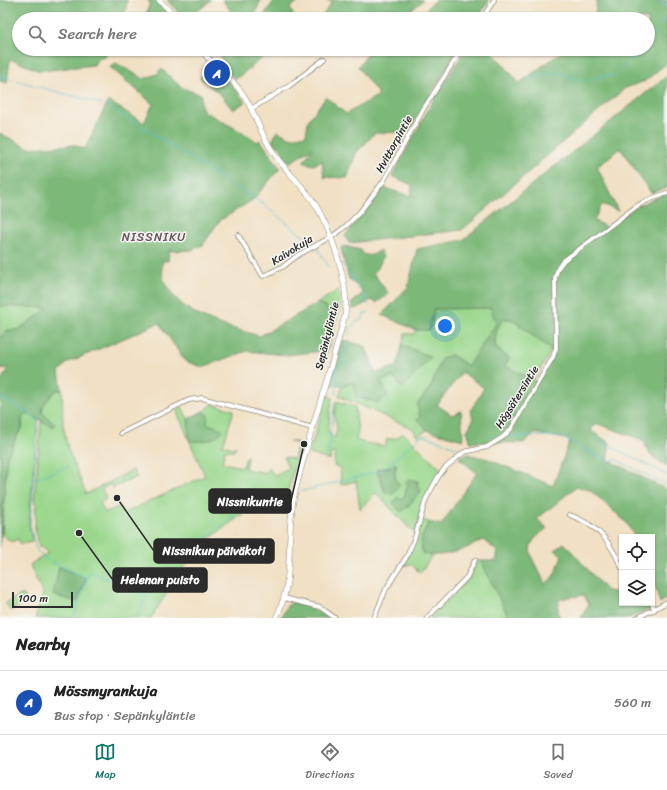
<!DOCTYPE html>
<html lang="en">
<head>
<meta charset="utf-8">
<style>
	body { margin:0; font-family:Sriracha,sans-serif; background:#f2f2f2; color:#222 }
	.controls { position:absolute; right:12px; bottom:12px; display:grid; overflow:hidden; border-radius:0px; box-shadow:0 1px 3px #0004 }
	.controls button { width:36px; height:36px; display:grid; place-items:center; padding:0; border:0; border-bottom:1px solid #e0e0e0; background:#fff; color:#222; font:20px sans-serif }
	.scale { position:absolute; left:12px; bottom:10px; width:61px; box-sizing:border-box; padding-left:4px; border:2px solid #2b2b2b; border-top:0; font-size:11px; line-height:14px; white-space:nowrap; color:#2b2b2b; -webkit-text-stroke:3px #f6f6f2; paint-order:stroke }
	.you { position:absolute; left:445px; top:326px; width:14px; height:14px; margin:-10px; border:3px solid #fff; border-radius:50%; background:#1a73e8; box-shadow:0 0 0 6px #1a73e833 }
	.badge { display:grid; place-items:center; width:26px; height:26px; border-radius:50%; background:#0f766e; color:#fff; font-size:13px; font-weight:700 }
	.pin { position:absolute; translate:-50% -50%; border:2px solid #fff; box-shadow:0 1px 4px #0006 }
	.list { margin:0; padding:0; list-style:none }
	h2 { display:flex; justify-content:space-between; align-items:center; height:52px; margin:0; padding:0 16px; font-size:17px }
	h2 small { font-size:13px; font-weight:400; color:#767676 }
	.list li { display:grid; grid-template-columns:26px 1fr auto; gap:12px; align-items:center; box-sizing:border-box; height:64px; padding:0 16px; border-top:1px solid #e0e0e0 }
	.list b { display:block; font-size:15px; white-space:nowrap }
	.list p { margin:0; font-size:13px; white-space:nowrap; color:#767676 }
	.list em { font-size:13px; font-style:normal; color:#767676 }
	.icon { flex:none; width:22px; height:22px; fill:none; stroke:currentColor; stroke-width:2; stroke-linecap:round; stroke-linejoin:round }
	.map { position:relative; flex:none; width:667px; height:618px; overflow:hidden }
	.search { position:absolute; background:#fff; box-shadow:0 1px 3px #0004; left:12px; right:12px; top:12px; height:44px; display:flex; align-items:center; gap:10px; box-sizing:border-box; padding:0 14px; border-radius:22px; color:#767676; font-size:15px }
	.sheet { height:116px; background:#fff }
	nav { display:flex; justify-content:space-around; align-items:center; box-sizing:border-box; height:56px; border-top:1px solid #e0e0e0; background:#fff; font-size:11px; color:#767676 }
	nav a { display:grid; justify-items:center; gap:2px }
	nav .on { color:#0f766e }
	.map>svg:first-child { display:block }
</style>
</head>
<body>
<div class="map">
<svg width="667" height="618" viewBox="0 0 667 618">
	<rect width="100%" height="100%" fill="#f6f6f2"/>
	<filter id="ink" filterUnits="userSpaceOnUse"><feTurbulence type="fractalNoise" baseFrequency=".025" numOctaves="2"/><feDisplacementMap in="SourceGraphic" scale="8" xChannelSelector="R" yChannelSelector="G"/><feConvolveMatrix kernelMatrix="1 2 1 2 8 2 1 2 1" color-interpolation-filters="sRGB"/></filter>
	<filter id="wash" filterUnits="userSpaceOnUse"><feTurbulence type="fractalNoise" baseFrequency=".012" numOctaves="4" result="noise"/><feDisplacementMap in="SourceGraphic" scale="16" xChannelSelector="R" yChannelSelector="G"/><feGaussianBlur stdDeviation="0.9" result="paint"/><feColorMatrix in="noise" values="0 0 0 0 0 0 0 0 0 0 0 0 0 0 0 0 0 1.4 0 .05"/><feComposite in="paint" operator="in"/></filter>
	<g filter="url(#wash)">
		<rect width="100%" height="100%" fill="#f1e0c3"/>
		<path fill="#9ad78c" stroke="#62815c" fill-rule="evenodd" d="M338 290C344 299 338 315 335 324L327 308 318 303Z
			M0 306 49 308 18 330 0 338Z
			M491 308 496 324 468 366 452 355 442 358 432 385 417 405 420 416 417 420 427 430 417 436 413 429 339 396 342 387C359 379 374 382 393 377L402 388 431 357 402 345 405 334H414L416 330 430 329 434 309Z
			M502 319H511L550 349 549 355 533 381 505 366 509 358 496 348C494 336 496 329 502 319Z
			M56 390H62L63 425 68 449 86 494 133 470 137 477 113 488 111 484 102 489 106 499 100 503 105 513 120 506 124 513 205 476 176 410 182 407 188 419 207 409 212 404 234 410 223 445 233 448 236 446 234 451 225 450 222 463 243 467 246 457H248L245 469 266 473 268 467 275 476 288 468 284 457 294 459 297 444 289 441 300 443 284 508 252 507 205 542 182 569 151 618H35L43 595 30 565 49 552 39 546 35 529 36 504 34 501 41 422 53 426 42 412 44 404Z
			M324 395 332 397 328 433 335 438 337 427 334 415 337 401 355 407 358 432 356 440 365 443 385 446 387 439 397 438 403 433 441 469 422 506 415 534 376 493 360 509 356 481 341 485 340 467 334 466 335 453H331L330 460 309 454 323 408ZM397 465C393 475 398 484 393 494L385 493 376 469ZM411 486 421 492 411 501 408 507 400 500 405 496 406 489Z
			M26 413 38 420 29 523 32 542 20 544 18 539 11 542 2 534 7 455C15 445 14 437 22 429V419Z
			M422 520 429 522 421 539 423 554 432 556 420 573 411 564 404 566Z
			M479 560 481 561 509 618H430L468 580Z
			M23 594 27 602 10 611 6 603Z"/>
		<path fill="#7bb878" stroke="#537252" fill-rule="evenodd" d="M0 0H127L124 19H19V49H111C107 56 98 57 94 65L40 71 10 59 7 83 0 81Z
			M147 0H155L176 19H144L150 3Z
			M167 0H211L188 19H184Z
			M222 0H261L254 15 250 19H226L231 11Z
			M275 0H300L290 8 295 19H268L265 13Z
			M327 0H423L406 15 396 9 386 8 377 19H323L321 18 332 2Z
			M435 0H489L477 19H417Z
			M597 0H667V63L645 81 625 88 462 230 349 243 345 236 383 188 411 196 412 185 392 176 435 97 466 49H490L519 83 566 49H648V19H594Z
			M225 49H242L247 55 252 49H268L267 54 236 79 226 71 220 56Z
			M371 49H458L408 132 375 133 356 153 347 178 324 177 322 161 313 165 303 162 313 148 289 163 282 155V149L272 142 277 131 291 138 306 135 308 121 326 97 346 114 379 95 358 67Z
			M116 63 144 79 157 74 161 69C179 83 176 88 201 94V106L205 112 249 136 257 142 260 140 280 168 254 199 219 221 203 245 192 250 169 251 168 261H162C162 268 162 277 165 283 183 318 225 326 260 336L318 303 327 308 335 324 327 353 323 351 286 355 247 351 202 367 185 361 159 323 67 363 59 372 62 390H56L44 404 42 412 55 425 53 427 26 413 22 419V429C14 437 15 445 7 455L0 547V381L9 369 0 368V338L7 330H18L48 308 0 306V133L28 148 74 145 85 149 108 101 144 123 153 104 110 67Z
			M209 64 227 79 245 102 233 110 221 95 200 78Z
			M667 76V188L651 193 620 148 597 167 618 211 602 204 594 220 607 228 637 206 667 193V466L650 455 643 440 595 423 591 431 610 443 607 459 667 490V598L660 603 652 574V537H635L626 522 590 490 576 487 537 519 547 528C542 532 533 539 531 545 527 556 541 572 545 584 555 578 558 567 562 555L555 550 564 543 607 591 622 593V603H649L651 609 628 618H581L589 604 583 595 559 599 558 614 561 618H509L481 561H497V551L483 540C465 550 444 558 423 554 418 542 424 533 429 522L441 525 477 473 459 458 467 454 488 459 553 486 570 440 534 433 524 443 480 442 471 443 467 431 473 420 471 410 484 388 462 372 437 405 452 415 461 411 463 440 427 430 417 420 420 416 417 405 432 385 442 358 452 355 468 366 496 324 491 308 434 309 430 330H416L382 315 408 287 417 249 463 240ZM503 319H511L550 348 553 357 538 382 505 366 509 358 496 348C494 336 496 329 503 319Z
			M344 246 361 250 363 254C371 257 374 255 380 250L383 257 378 268 373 273 389 294 376 303 371 300 358 308 353 309 351 304 364 292 349 279 341 248Z
			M342 340 365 346 376 373 397 366 402 345 431 357 402 388 393 377 380 380 388 395 378 403 356 397 354 382 342 387 329 384Z
			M203 412 208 415 207 423 223 430C212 443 205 441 189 441L188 419Z
			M395 463 397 465 394 471 396 481 400 484 393 494 385 493 380 475 376 470 390 467Z
			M408 479 418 481 417 487 421 488C420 494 406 509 401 512L393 503 397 497 400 499 405 496 406 489 410 486 406 483Z
			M59 567 86 579 77 602 53 595Z
			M293 602 309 607 328 618H281L287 606Z"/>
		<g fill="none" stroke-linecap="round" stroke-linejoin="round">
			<path stroke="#52bccd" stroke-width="1" d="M658 0 667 7
				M660 26 667 15
				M648 44 655 33
				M620 69 642 49
				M0 76 102 104
				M528 79C540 76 554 70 565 75 575 78 576 82 589 80 600 79 599 73 613 76L615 74
				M107 105 263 204 312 243
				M317 248 329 267H330
				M342 264C353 271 354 287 366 296L368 305
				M349 335 350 329 357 321 363 319 364 314 369 312
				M336 394 337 367 344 362 342 354 348 348 349 342
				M0 397 38 419 30 526 35 546 38 552 48 560
				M508 437 548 436 563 438 607 461 617 460 667 485
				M597 439 667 475
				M328 456 335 401
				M34 479 69 466
				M299 492 381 471 421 436H426L458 448
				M52 562 87 578 90 572 147 595 137 618
				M174 564 254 499 283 496
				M148 595 170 567
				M73 618 87 578"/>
		</g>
	</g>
	<g filter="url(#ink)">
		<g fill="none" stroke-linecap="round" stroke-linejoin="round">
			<defs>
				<path id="minor" d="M482 19 494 0
					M251 109 289 86 324 59
					M238 235 263 276 284 266 298 255 333 236 346 226 359 213 383 182 424 108 462 49
					M121 433 189 400 202 398 313 428
					M570 515C599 526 609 540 622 568
					M284 598 320 607 335 618
					M652 603 654 610
					M374 618 386 589 407 556 415 537 426 499 438 477 445 468 464 452 487 447 503 437 511 429 553 357 556 348 555 278 558 268 563 261 637 206 648 200 667 193
					M427 618 467 577 475 560
					M637 618 667 602"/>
				<path id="tertiary" d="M159 0 178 19
					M200 49C213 65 230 76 242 93 255 111 260 134 273 152 285 171 303 185 315 204 331 230 350 285 345 315 330 375 308 435 294 496 285 537 296 579 276 618"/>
			</defs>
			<use href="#minor" stroke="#8e8677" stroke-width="5.5"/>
			<use href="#tertiary" stroke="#8e8677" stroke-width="6"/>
			<use href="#minor" stroke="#fff" stroke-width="4"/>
			<use href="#tertiary" stroke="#fff" stroke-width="5"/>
		</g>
	</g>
	<g text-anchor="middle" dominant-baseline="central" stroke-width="3" stroke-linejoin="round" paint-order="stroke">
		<g font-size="11" fill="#2b2b2b" stroke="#f6f6f2">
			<text transform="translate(394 144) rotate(-61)">Hvittorpintie</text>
			<text transform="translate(292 250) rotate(-32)">Kaivokuja</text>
			<text transform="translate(327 336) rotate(-76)">Sepänkyläntie</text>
			<text transform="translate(517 397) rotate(-58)">Högsätersintie</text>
		</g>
		<g font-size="12" letter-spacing="1" fill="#6b5362" stroke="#f6f6f2">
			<text x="154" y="237">NISSNIKU</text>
		</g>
	</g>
	<path fill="none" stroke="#2b2b2b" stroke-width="1.5" d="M304 444L291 501M117 498L154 551M79 533L113 580"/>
	<g fill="#2b2b2b" stroke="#f6f6f2" stroke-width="1.5">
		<circle cx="304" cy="444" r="4"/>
		<circle cx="117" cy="498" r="4"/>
		<circle cx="79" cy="533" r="4"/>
	</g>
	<g fill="#2b2b2b" stroke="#2b2b2b" stroke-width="1.5">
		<rect x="209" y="489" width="82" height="24" rx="4"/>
		<rect x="154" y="539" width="120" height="24" rx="4"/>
		<rect x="113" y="568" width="94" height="24" rx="4"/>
	</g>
	<g font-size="12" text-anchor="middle" font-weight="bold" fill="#fff">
		<text x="250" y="506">Nissnikuntie</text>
		<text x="214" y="555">Nissnikun päiväkoti</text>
		<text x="160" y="584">Helenan puisto</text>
	</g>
</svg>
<div class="controls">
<button><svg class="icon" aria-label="locate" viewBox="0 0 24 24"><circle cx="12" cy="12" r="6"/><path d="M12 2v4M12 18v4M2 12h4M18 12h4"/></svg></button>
<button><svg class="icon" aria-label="layers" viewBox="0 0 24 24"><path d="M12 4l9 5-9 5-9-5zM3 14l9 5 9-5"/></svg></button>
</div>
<div class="scale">100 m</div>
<div class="you"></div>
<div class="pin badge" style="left:217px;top:73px;background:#1a4fb4">A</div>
<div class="search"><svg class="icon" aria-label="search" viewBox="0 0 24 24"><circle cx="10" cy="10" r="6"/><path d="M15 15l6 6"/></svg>Search here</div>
</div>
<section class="sheet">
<h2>Nearby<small></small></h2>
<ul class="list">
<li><span class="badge" style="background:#1a4fb4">A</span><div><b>Mössmyrankuja</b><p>Bus stop · Sepänkyläntie</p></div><em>560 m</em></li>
</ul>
</section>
<nav>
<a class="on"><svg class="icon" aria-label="map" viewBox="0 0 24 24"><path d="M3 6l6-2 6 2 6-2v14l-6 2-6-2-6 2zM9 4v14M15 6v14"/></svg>Map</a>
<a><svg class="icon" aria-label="directions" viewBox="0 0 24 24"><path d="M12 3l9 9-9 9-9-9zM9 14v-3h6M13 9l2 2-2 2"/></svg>Directions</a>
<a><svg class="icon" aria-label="saved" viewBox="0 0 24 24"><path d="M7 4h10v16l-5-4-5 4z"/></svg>Saved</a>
</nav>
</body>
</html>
